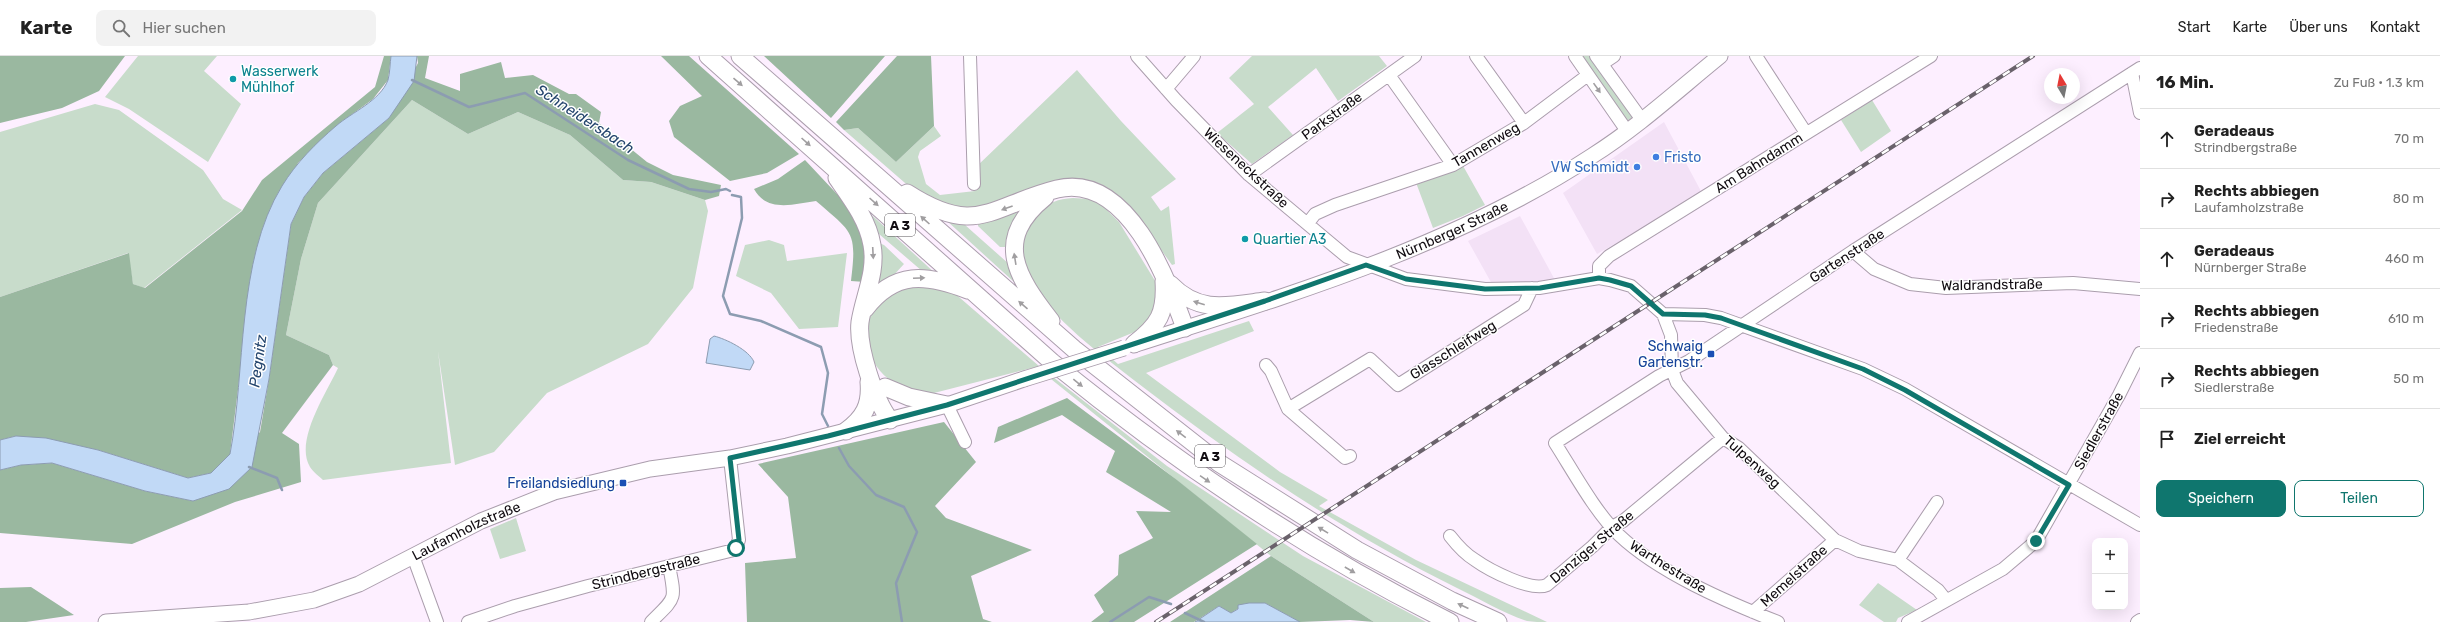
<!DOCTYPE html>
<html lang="de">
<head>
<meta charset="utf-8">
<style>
	body { margin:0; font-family:Rubik,sans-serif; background:#f2f2f2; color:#222 }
	.controls { position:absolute; right:12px; bottom:12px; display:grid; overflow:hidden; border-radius:8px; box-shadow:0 4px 16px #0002 }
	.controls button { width:36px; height:36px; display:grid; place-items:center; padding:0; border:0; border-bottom:1px solid #e0e0e0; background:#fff; color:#222; font:20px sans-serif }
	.compass { position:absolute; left:2044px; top:12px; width:36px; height:36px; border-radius:50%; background:#fff; box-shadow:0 4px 16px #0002; rotate:350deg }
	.stop { position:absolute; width:12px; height:12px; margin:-9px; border:3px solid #0f766e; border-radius:50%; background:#fff }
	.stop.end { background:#0f766e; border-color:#fff; box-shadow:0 1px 4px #0008 }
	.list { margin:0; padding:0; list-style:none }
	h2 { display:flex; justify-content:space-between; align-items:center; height:52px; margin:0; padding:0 16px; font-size:17px }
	h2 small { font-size:13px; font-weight:400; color:#767676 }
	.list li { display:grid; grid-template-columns:26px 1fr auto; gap:12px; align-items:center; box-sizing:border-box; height:60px; padding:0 16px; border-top:1px solid #e0e0e0 }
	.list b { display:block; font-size:15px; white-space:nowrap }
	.list p { margin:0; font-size:13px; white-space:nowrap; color:#767676 }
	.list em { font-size:13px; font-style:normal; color:#767676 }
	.actions { display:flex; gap:8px; padding:12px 16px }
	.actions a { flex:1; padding:9px 0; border:1px solid #0f766e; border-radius:8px; text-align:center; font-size:14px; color:#0f766e }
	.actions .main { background:#0f766e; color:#fff }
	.icon { flex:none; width:22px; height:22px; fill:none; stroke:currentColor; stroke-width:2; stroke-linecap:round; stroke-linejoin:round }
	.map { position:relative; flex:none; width:2140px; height:566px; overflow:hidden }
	header { display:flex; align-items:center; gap:24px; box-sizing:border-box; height:56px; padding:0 20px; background:#fff; border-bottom:1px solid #e0e0e0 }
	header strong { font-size:19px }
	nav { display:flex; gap:22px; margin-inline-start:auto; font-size:14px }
	.search { width:280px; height:36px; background:#f2f2f2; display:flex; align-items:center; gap:10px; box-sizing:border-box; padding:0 14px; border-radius:8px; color:#767676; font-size:15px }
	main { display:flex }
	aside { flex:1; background:#fff }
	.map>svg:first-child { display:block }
</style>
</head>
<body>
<header>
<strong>Karte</strong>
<div class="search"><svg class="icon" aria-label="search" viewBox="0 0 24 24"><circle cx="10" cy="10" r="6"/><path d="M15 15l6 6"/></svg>Hier suchen</div>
<nav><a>Start</a><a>Karte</a><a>Über uns</a><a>Kontakt</a></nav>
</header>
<main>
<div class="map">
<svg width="2140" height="566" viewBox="0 0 2140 566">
	<rect width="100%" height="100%" fill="#fdefff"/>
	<path fill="#f3e1f6" d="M1664 66 1703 139 1597 198 1563 137Z
		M1520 160 1555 224 1492 228 1468 185Z"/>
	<path fill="#c8dccb" d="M138 0H217L204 15 241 48 208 106 129 53 105 41Z
		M1252 0H1379L1387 10 1338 45 1316 12 1268 51 1293 79 1252 108 1217 77 1254 48 1229 22Z
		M1580 0H1594L1635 59 1627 65Z
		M1077 14 1121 65 1176 123 1151 141 1161 155 1169 150 1175 208 1172 209 1130 151 1119 141 1098 128 1075 124 970 157 920 140 844 74 858 72 896 106 934 70 941 80 920 95 918 101 926 128 940 139 975 135 976 111Z
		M412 44 468 78 518 56 570 79 623 124 651 126 705 144 708 155 693 232 648 288 547 337 494 396 455 409 438 295 451 407 323 424C319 420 313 416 310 411 294 385 327 336 338 312L333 309 329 299 286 279 301 203 318 147Z
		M1872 44 1891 75 1861 96 1841 64Z
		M95 48 119 54 203 114 223 143 242 154 144 232 133 228 128 197 0 241V76Z
		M1462 108 1485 149 1463 160 1433 172 1415 124Z
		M1073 142 1091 143 1104 151 1119 166 1157 228 1159 250 1142 273 1098 291 1118 308 1249 265 1254 275 1146 317 1280 416 1328 444 1319 450 1416 504 1547 566C1541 566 1533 566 1527 565 1503 557 1480 543 1457 532 1344 476 1239 405 1139 328 1098 296 1055 266 1027 221 1021 212 1022 193 1020 181 1038 158 1042 144 1073 142Z
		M863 151 936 218 922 215 872 172Z
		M1023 151 1007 191H1000L978 170V166Z
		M946 164 964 168 974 177 1009 208 1016 225 1014 226Z
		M769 184 784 189 787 205 847 197 838 271 799 273 771 237 736 220 745 189Z
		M879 187 884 189 904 208 892 221 878 231 876 222Z
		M907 227 952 235 1039 310 1167 410 1303 500 1426 566H1374L1271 500 1036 311 934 337C861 338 841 252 907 227Z
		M516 462 526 495 500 503 490 473Z
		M1878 527 1917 554 1898 562 1896 566H1884L1859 549Z"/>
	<path fill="#9ab8a0" d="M0 0H125L99 35 62 52 0 67Z
		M384 0H391L388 24 373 43 336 70 298 107 263 174 253 212 230 398 211 417 188 422 98 394 16 380 0 384V241L129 197 133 228 145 232 242 155 262 124 375 31Z
		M417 0H429L425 22 460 35V18L501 6 505 22 533 19 569 38H576L601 56 599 67 647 106 673 119 721 129 719 140 705 144 651 126 623 124 570 79 518 56 468 78 412 44 318 147 301 203 286 279 329 299 333 309 282 377 299 388 301 426 235 446 132 488 0 477V414L21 409 52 407 145 435 193 445 260 376 269 323 291 168 304 141 323 117 389 62 418 7Z
		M661 0H689L799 98 767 117 730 125 674 81 669 65 680 50 702 40Z
		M764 0H885L831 62Z
		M897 0H931L934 70 896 106 858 72 844 74 836 66Z
		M805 104 851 153 866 180 865 226 851 225C857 175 853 177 816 145 794 148 767 157 754 133L778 123Z
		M1067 342 1177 424 1257 488 1134 566H1091L1104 556 1094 539 1118 519 1119 499 1153 482 1136 455 1171 456 1106 416 1115 395 1062 359 994 387 998 371Z
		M944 366 976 406 935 450 946 462 1032 494 971 520 983 563 992 566H747L745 507 796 502 788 441 758 408Z
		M1271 500 1374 566 1350 564 1300 566 1265 547 1239 552 1231 557 1219 550 1194 566H1170Z
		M31 531 74 559 26 566H0V532Z"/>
	<path fill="#c1d9f6" stroke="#8c9cb1" d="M391 0H417L414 25 389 62 323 117 304 141 291 168 269 323 252 411 229 433 193 445 145 435 52 407 21 409 0 414V384L16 380 46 382 98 394 188 422 211 417 230 398C246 315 236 205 282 130 296 107 316 87 336 70 352 56 380 45 388 24 390 17 390 7 391 0Z
		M714 280C726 283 749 294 754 306L750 314 706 307 710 283Z
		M1249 547H1265L1300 566H1195L1219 550 1231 557 1238 553V549Z"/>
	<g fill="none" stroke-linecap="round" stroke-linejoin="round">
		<path stroke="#8c9cb1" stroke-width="2.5" d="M412 24 469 51 525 37 628 104 689 133 711 136 726 133 730 135
			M732 139 741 141 742 162 723 240 730 258 761 265 821 291 828 317 822 358 828 370
			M839 392 849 410 876 439 904 451 917 476 896 527 902 566
			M249 411 277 422 282 434
			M1185 557 1204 566
			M1110 566 1149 541 1171 548"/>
		<defs>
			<path id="minor" d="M970 0 974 128
				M1137 0 1176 44 1249 119 1347 201 1406 223 1485 233 1539 232 1599 222 1610 224 1631 230 1663 258 1705 259 1721 262 1863 313 1905 333 2140 469
				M1476 0 1524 67
				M1575 0 1627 75
				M1596 0 1642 64
				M1756 0 1806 77
				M1602 8 1614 0
				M2132 17 2140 57
				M1389 19 1453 109
				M1166 33 1194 0
				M1249 119 1415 0
				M1308 167 1315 158 1335 149 1453 109 1524 67 1588 19
				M1853 195 1874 213 1910 228 1946 232 2073 227 2140 233
				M1599 222V210L1609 200 1931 0
				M1663 258 1671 279 1672 314 1677 327 1723 382 1739 392 1835 484 1859 495 1898 504 1938 534 1946 544
				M1266 309 1271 315 1288 353 1345 402 1350 400
				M947 349 965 386
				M1288 353 1370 303 1398 329 1524 249 1532 232
				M1450 480C1457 489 1465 498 1475 504 1489 514 1531 536 1547 529L1593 490 1612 471 1623 465 1723 382
				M413 500 437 566
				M1898 504 1937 446
				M1753 556 1835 484
				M468 566 515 550 588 530 734 494 739 484 730 402
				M651 566C676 541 676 545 669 510
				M1778 566C1727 546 1659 517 1619 479 1595 456 1573 415 1555 387L1659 320 1689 305 1853 195 2140 12
				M1908 566 2003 513 2036 485 2119 339 2140 297
				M2137 566 2140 564"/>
			<g id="major">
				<path id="s1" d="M1136 288C1292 238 1454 190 1592 100 1638 71 1678 34 1720 0"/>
				<path id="s2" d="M106 566 249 556 314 544 359 528 481 465 554 436 650 413 730 402 787 390 947 349 1024 323"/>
			</g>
			<path id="highway" d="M708 0 1052 306C1176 407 1307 495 1450 566
				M740 0 1074 293 1219 407 1357 494 1452 545 1498 566
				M837 122C851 142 868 164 872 189 877 216 864 240 860 266 857 291 875 345 890 364
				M907 137C977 182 990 150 1057 133 1127 116 1167 222 1185 272
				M1045 141C992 184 1017 221 1051 265
				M1170 228C1199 258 1227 250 1265 245
				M865 253C895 214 926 218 968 234
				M1134 288C1159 269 1166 257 1164 225
				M885 331 909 341 947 349
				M846 375C864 362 871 349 869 326"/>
		</defs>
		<use href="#minor" stroke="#ab9ead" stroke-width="14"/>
		<use href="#major" stroke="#ab9ead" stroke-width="17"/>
		<use href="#highway" stroke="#ab9ead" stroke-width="19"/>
		<use href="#minor" stroke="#fff" stroke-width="12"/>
		<use href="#major" stroke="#fff" stroke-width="15"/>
		<use href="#highway" stroke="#fff" stroke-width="17"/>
		<defs>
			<path id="rail" d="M1156 566 2033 0"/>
		</defs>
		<use href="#rail" stroke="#6a626b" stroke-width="4"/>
		<use href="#rail" stroke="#fff" stroke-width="2.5" stroke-dasharray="8" stroke-linecap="butt"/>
		<defs>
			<path id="major-bridge" d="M1024 323 1124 292"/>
		</defs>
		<use href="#major-bridge" stroke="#ab9ead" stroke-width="17" stroke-linecap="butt"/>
		<use href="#major-bridge" stroke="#fff" stroke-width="15"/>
	</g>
	<defs><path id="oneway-solid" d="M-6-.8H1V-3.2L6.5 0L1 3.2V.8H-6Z"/></defs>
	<g fill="#a09ea0">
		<use href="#oneway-solid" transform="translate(738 26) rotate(41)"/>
		<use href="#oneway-solid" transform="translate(1597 32) rotate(55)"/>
		<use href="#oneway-solid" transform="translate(806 86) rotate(42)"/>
		<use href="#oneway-solid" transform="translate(874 146) rotate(42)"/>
		<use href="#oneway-solid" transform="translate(1007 152) rotate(160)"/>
		<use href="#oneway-solid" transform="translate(925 164) rotate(-138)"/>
		<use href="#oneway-solid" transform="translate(873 197) rotate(87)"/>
		<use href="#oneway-solid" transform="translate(1015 203) rotate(-99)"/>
		<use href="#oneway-solid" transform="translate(919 222) rotate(-3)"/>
		<use href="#oneway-solid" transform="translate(1199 247) rotate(-163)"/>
		<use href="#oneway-solid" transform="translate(1023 249) rotate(-139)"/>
		<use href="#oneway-solid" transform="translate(1078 327) rotate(39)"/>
		<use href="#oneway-solid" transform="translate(1181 378) rotate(-143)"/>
		<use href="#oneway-solid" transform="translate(1205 423) rotate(34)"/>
		<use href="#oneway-solid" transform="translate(1323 474) rotate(-149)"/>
		<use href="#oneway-solid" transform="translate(1350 514) rotate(30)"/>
		<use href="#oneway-solid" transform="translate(1463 550) rotate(-155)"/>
	</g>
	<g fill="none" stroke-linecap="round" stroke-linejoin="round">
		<path stroke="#0f766e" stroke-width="5" d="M736 492 739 484 730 402 828 380 947 349 1265 245 1366 209 1406 223 1485 233 1540 232 1599 222 1610 224 1631 230 1663 258 1705 259 1721 262 1863 313 1905 334 2069 429 2036 485"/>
	</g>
	<g fill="#0f9aa8" stroke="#fff" stroke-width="1.5">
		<circle cx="233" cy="23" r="4"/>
		<circle cx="1245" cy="183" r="4"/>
	</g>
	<g fill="#3f7fe0" stroke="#fff" stroke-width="1.5">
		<circle cx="1656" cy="101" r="4"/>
		<circle cx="1637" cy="111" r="4"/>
	</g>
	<g fill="#1a4fb4" stroke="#fff" stroke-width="1.5">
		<rect x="1707" y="294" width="8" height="8" rx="2"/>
		<rect x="619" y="423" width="8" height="8" rx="2"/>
	</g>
	<g text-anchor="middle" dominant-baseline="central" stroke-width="3" stroke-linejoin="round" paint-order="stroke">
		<g fill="#fff" stroke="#585558" stroke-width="1">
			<rect x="885" y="158" width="30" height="22" rx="3"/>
			<rect x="1195" y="389" width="30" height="22" rx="3"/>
		</g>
		<g font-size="13" font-weight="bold" fill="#110c11">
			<text x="900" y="169">A 3</text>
			<text x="1210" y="400">A 3</text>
		</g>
		<g font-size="14" fill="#0d838f" stroke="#fff" text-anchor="start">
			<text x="241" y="15">Wasserwerk<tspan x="241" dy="16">Mühlhof</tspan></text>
			<text x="1253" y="183">Quartier A3</text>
		</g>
		<g font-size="14" fill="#110c11" stroke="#fff">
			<text transform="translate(1332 60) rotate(-36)">Parkstraße</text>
			<text transform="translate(1486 89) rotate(-30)">Tannenweg</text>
			<text transform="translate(1759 107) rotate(-32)">Am Bahndamm</text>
			<text transform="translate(1246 112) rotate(43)">Wieseneckstraße</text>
			<text stroke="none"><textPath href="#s1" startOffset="336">Nürnberger Straße</textPath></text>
			<text transform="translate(1847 200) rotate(-33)">Gartenstraße</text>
			<text transform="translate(1992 229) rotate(-1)">Waldrandstraße</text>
			<text transform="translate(1453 294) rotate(-32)">Glasschleifweg</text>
			<text transform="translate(2099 375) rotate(-61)">Siedlerstraße</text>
			<text transform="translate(1752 406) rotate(42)">Tulpenweg</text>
			<text stroke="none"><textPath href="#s2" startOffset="377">Laufamholzstraße</textPath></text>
			<text transform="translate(1592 491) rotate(-40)">Danziger Straße</text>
			<text transform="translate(1668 511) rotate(32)">Warthestraße</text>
			<text transform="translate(646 516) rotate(-14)">Strindbergstraße</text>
			<text transform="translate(1794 520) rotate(-42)">Memelstraße</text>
		</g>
		<g font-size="14" fill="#366cbe" stroke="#fff" text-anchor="start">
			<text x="1664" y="101">Fristo</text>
			<text x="1629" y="111" text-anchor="end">VW Schmidt</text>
		</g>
		<g font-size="14" fill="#164399" stroke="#fff" text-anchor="end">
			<text x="1703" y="290">Schwaig<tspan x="1703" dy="16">Gartenstr.</tspan></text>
			<text x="615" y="427">Freilandsiedlung</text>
		</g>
		<g font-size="15" font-style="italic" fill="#25466e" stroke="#fff">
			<text transform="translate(585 63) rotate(33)">Schneidersbach</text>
			<text transform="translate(258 305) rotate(-82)">Pegnitz</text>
		</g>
	</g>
</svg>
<div class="controls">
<button>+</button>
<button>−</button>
</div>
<svg class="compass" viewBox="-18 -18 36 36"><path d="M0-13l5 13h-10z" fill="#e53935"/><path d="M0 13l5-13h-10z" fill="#767676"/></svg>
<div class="stop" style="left:736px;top:492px"></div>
<div class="stop end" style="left:2036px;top:485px"></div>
</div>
<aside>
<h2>16 Min.<small>Zu Fuß · 1.3 km</small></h2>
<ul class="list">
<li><svg class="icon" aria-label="ahead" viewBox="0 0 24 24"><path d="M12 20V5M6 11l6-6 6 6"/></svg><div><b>Geradeaus</b><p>Strindbergstraße</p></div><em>70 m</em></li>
<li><svg class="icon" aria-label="right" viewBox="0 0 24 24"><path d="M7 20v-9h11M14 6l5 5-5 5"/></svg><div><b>Rechts abbiegen</b><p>Laufamholzstraße</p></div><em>80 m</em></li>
<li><svg class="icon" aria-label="ahead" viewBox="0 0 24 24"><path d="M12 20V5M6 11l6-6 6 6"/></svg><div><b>Geradeaus</b><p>Nürnberger Straße</p></div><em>460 m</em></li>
<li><svg class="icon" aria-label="right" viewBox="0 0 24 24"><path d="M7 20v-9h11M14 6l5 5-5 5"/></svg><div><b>Rechts abbiegen</b><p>Friedenstraße</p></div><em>610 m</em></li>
<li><svg class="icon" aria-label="right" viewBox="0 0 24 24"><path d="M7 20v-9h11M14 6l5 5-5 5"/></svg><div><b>Rechts abbiegen</b><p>Siedlerstraße</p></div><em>50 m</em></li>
<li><svg class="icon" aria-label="arrive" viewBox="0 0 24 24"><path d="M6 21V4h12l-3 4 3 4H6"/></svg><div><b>Ziel erreicht</b></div></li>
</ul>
<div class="actions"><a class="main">Speichern</a><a>Teilen</a></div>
</aside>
</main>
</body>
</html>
